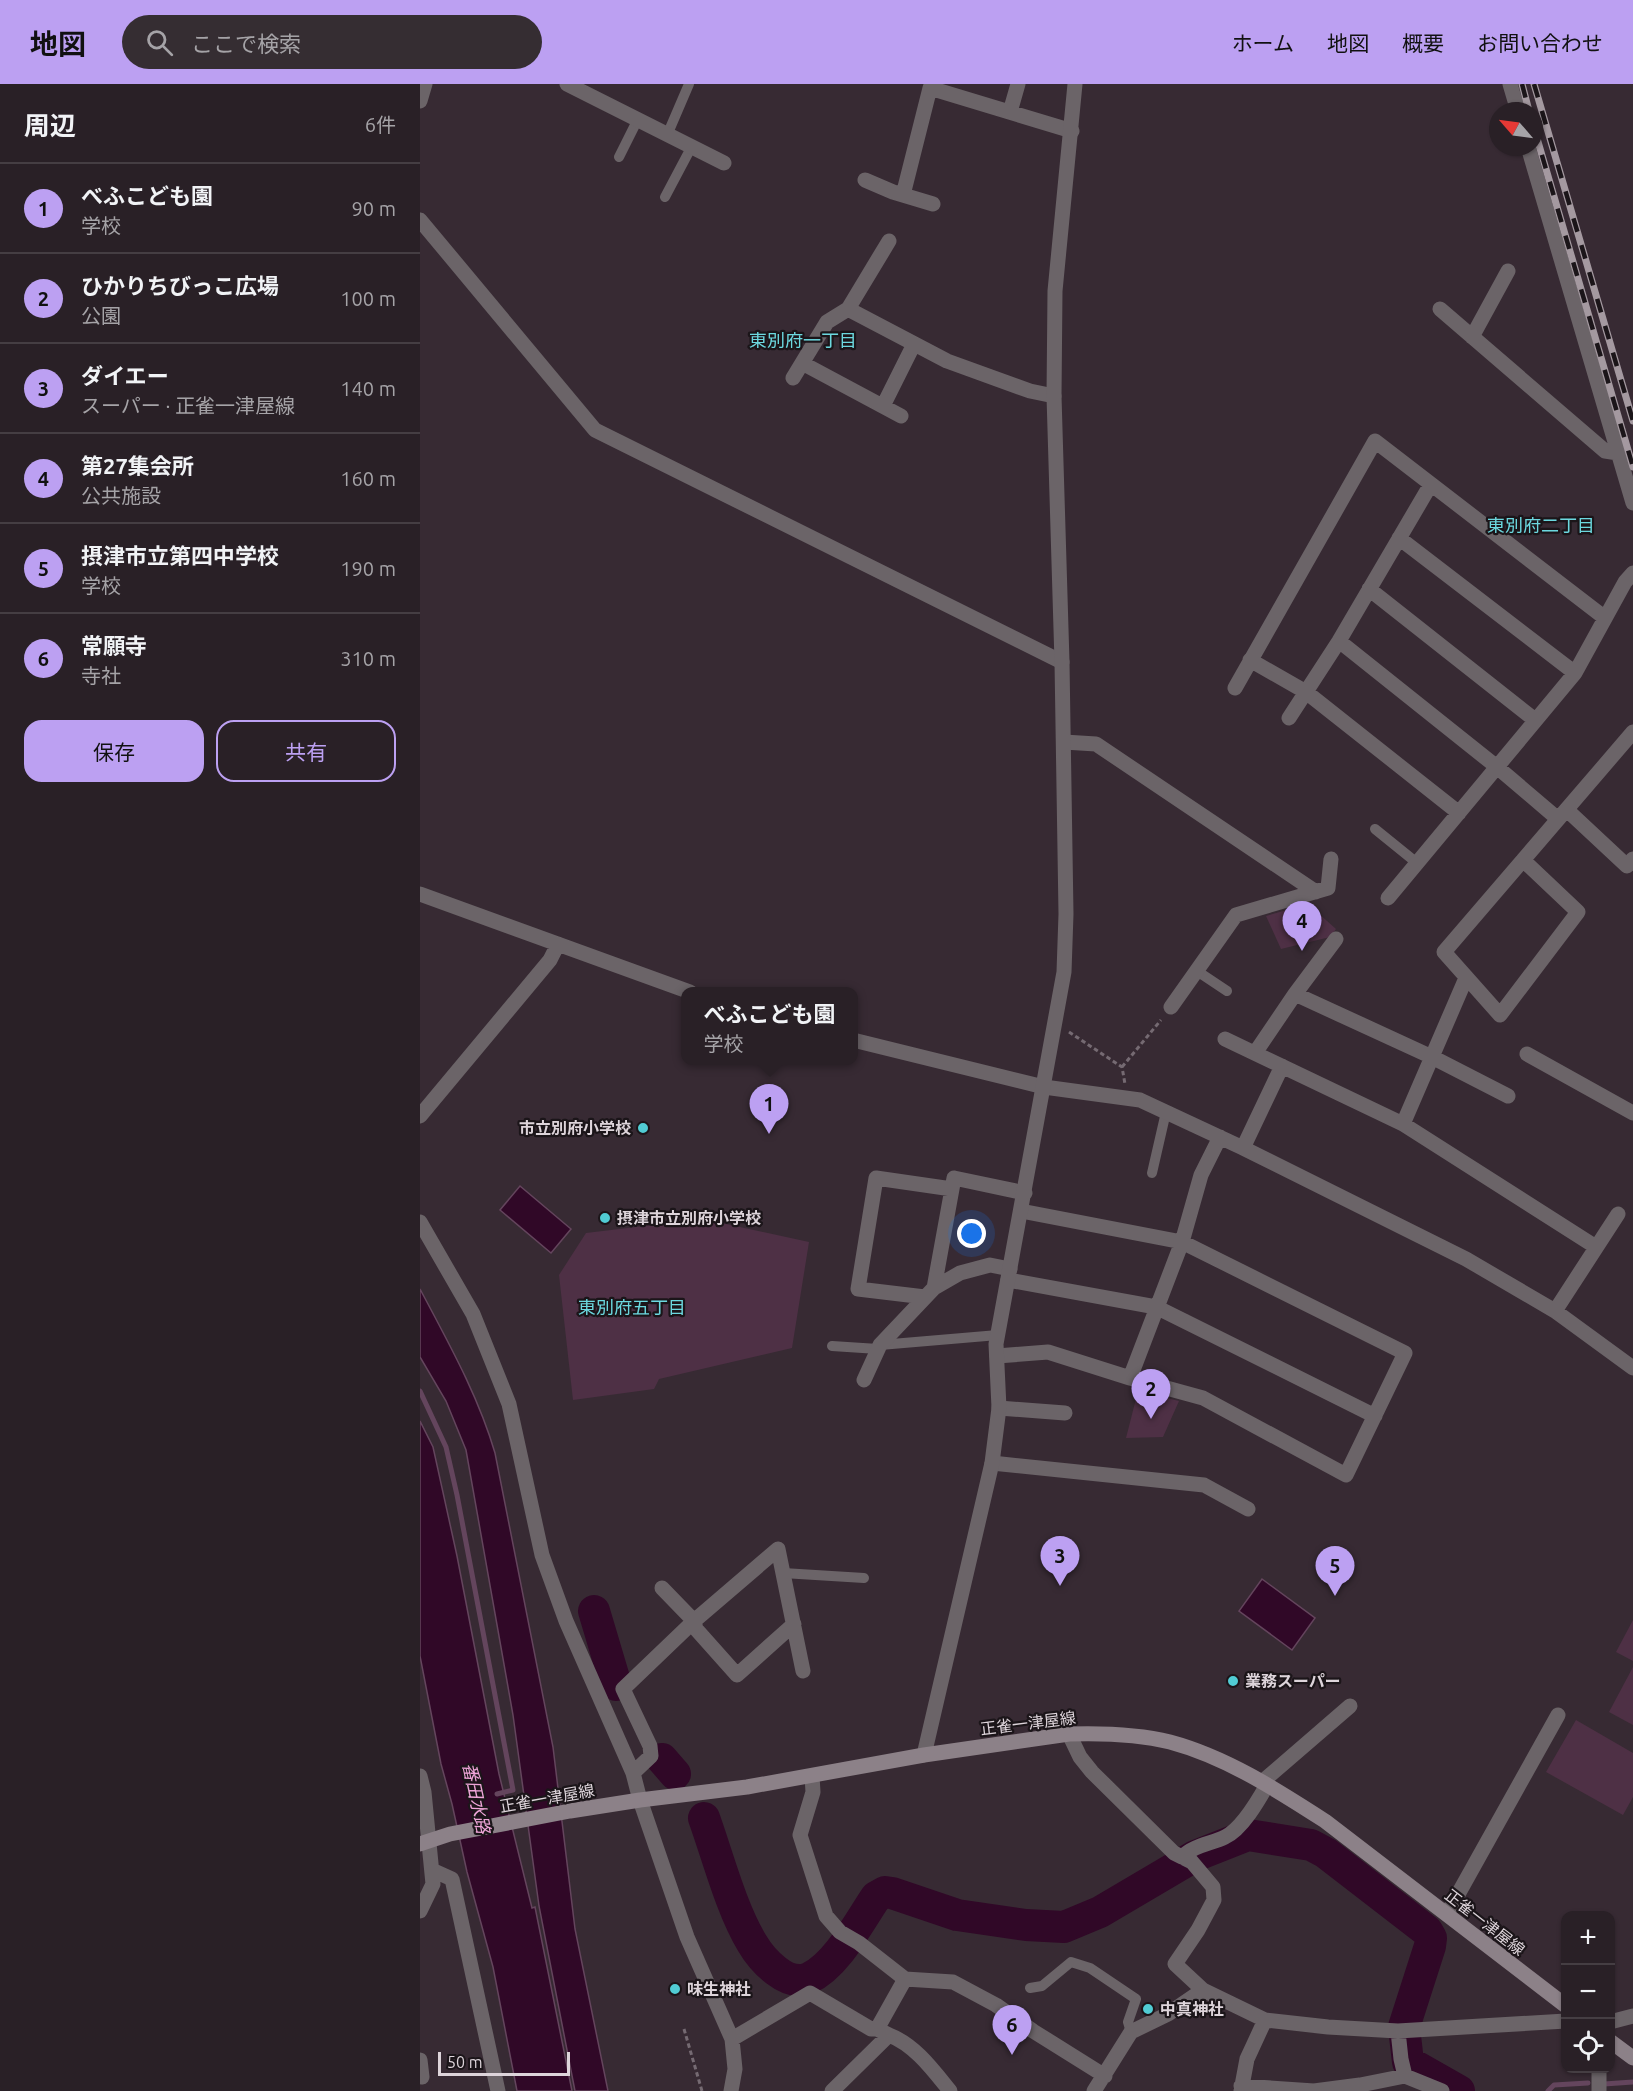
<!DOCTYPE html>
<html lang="ja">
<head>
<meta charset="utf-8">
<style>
	body { margin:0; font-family:Ubuntu,"Noto Sans JP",sans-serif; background:#352d32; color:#f1f3f6 }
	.controls { position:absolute; right:18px; bottom:18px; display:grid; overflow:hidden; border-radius:12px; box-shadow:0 2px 4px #0004 }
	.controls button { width:54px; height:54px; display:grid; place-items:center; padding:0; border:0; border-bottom:2px solid #453e43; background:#292026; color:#f1f3f6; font:30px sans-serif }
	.compass { position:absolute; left:1069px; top:18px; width:54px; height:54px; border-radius:50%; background:#292026; box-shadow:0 2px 4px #0004; rotate:298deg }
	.scale { position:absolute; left:18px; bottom:15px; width:132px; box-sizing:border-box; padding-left:6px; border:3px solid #ddd4da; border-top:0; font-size:16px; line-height:21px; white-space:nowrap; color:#ddd4da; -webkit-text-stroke:4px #1b1519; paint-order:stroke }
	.you { position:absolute; left:552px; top:1150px; width:21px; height:21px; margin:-15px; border:4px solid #fff; border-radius:50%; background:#1a73e8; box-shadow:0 0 0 9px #1a73e833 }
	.badge { display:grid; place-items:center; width:39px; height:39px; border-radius:50%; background:#bca0f2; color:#111; font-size:20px; font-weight:700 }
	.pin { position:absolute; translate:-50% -50px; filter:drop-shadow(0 2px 3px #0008) }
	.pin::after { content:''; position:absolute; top:32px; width:21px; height:18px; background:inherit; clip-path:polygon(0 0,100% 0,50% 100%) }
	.popup { position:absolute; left:261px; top:903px; width:177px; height:78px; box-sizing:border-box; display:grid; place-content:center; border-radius:12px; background:#292026; filter:drop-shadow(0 2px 4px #0005); font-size:20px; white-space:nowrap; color:#a5a3a7 }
	.popup b { font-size:22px; color:#f1f3f6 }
	.popup::after { content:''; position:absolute; left:50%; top:100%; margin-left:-12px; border:12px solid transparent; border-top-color:#292026 }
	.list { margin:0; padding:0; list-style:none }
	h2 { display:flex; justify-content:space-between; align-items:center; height:78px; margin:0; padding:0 24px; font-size:26px }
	h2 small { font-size:20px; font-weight:400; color:#a5a3a7 }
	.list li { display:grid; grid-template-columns:39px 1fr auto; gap:18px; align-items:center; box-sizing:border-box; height:90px; padding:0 24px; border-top:2px solid #453e43 }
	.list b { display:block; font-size:22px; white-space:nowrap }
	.list p { margin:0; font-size:20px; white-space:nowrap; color:#a5a3a7 }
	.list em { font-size:20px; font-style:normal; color:#a5a3a7 }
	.actions { display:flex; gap:12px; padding:18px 24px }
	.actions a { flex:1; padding:14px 0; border:2px solid #bca0f2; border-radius:18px; text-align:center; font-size:21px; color:#bca0f2 }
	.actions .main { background:#bca0f2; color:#111 }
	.icon { flex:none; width:33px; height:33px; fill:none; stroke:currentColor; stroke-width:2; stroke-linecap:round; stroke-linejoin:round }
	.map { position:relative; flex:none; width:1213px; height:2007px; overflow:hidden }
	header { display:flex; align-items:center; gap:36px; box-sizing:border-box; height:84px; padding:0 30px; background:#bca0f2; color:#111 }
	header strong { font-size:28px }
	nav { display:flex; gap:33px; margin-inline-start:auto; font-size:21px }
	.search { width:420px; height:54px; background:#352d32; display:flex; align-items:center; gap:15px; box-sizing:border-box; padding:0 21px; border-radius:33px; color:#a5a3a7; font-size:22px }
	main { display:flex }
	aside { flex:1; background:#292026 }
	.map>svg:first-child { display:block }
</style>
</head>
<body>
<header>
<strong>地図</strong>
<div class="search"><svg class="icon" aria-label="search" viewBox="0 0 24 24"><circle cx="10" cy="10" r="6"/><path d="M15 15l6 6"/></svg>ここで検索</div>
<nav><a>ホーム</a><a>地図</a><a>概要</a><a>お問い合わせ</a></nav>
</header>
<main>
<aside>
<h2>周辺<small>6件</small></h2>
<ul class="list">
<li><span class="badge">1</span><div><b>べふこども園</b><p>学校</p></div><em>90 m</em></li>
<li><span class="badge">2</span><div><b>ひかりちびっこ広場</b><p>公園</p></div><em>100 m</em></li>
<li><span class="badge">3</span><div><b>ダイエー</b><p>スーパー · 正雀一津屋線</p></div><em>140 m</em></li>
<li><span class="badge">4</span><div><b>第27集会所</b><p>公共施設</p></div><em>160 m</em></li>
<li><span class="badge">5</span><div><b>摂津市立第四中学校</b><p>学校</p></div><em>190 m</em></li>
<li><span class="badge">6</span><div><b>常願寺</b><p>寺社</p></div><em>310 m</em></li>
</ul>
<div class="actions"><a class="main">保存</a><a>共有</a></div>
</aside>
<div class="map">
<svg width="1213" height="2007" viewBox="0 0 1213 2007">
	<rect width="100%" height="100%" fill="#372a33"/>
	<path fill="#4e3045" d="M888 820 916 845 910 853 861 865 846 832Z
		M283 1135 389 1158 372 1264 239 1295 234 1305 153 1316 139 1191 166 1149Z
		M718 1307 759 1317 743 1353 706 1354Z
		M1213 1536V1577L1196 1568Z
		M1213 1583V1641L1189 1628Z
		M1156 1636 1213 1669V1713L1203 1731 1126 1688Z"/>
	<path fill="#300827" stroke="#64455d" stroke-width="1.5" d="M100 1102 151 1145 131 1169 80 1126Z
		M0 1205C28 1258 58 1311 75 1369L133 1663 155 1845 188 2007H155L119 1822 93 1631 46 1366 26 1317 0 1273Z
		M0 1337 13 1363 37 1472 79 1690 112 1824 115 1823 152 2007H97L73 1883 47 1788 32 1720 21 1680 0 1572Z
		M842 1495 895 1534 872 1566 819 1527Z"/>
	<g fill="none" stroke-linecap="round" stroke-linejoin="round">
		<path stroke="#64455d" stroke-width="5" d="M0 1307 26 1363 37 1411 93 1706 77 1710
			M1184 2000 1213 1998
			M1128 2007 1134 2001 1168 1999"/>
		<path stroke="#300827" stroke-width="32" d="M174 1527 196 1601
			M242 1675 255 1690
			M284 1734C298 1773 311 1824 332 1859 342 1876 367 1904 389 1894 417 1881 439 1838 456 1813L465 1808 472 1809 537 1831 606 1841 644 1843 680 1828 775 1772 828 1751 891 1761 906 1769 1007 1847 1011 1854 1010 1862 984 1943 988 1978 1039 2007"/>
		<path stroke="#756a72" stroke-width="3" stroke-dasharray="4.5 3" stroke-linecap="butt" d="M649 948 702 983 705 1000
			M702 983 741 936
			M264 1945 282 2007"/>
		<path stroke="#6b6468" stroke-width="10" d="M248 49 269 0
			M199 73 218 35
			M245 113 272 62
			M955 745 997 779
			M777 887 807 907
			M732 1089 746 1028
			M460 1261 578 1251
			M412 1262 458 1265
			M363 1489 444 1494
			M610 1904 622 1902 651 1878 670 1884 716 1915 708 1938 711 1948"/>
		<path stroke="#6b6468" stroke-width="15" d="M147 0 304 79
			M1090 0 1098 27
			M0 17 5 0
			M590 28 598 0
			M1108 63 1213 419
			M445 96 473 108 513 120
			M483 111 510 4 652 47
			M0 136 175 346 642 578
			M428 225 527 277 610 307 634 312
			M1020 225 1185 367 1198 369
			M1052 253 1088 187
			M382 279 481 332
			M373 294 407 238 428 225 469 157
			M463 322 494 260
			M979 454 1155 589
			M949 505 1115 636
			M919 557 1077 683 1138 735
			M830 576 886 608 1039 729
			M815 604 955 357 1185 534
			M869 634 919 557 1011 400
			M644 658 676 660 896 808
			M1147 726 1207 782 1213 775
			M1103 776 1158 828 1080 931 1024 868 1213 648
			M0 810 270 908
			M968 814 1155 589 1205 498 1213 489
			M875 910 1012 973 1088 1012
			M751 923 816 831 908 804 911 775
			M805 955 983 1040 1176 1163
			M433 956 624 1003 720 1016 823 1064 1046 1175 1135 1227 1213 1284
			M835 969 875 910 916 855
			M1107 970 1213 1029
			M0 1032 130 876 138 860
			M983 1040 1046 894
			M823 1064 862 982
			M0 1138 53 1230 89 1320 122 1471 146 1537 213 1689 220 1716 267 1853 312 1955 315 1985 311 2007
			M588 1196 736 1223 955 1332
			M514 1204 534 1094 605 1109
			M505 1213 438 1205 456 1094 532 1105
			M1135 1227 1198 1130
			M577 1272 628 1268 710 1294 783 1314 926 1391 985 1269 762 1158 601 1127
			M710 1294 762 1158 781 1091 800 1053
			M444 1296 460 1261 514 1204 540 1189 570 1181 590 1185
			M579 1324 645 1329
			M572 1379 784 1401 828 1425
			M242 1504 274 1537 276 1545 317 1591 374 1540
			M649 1650 660 1673 672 1688 754 1769 772 1778 793 1803 794 1816 778 1846 755 1880 783 1906
			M213 1689 231 1672 230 1662 203 1605 274 1537 358 1465 383 1587
			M0 1692 4 1708 13 1800 0 1827
			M392 1692 393 1708 380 1751 406 1832 420 1848 439 1859 485 1895 457 1945
			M842 1698 930 1622
			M762 1773C774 1761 791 1760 805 1753 822 1745 838 1717 847 1701
			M12 1786 32 1795 78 2007
			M1027 1830 1138 1631
			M485 1895 533 1898 576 1921 613 1947 685 1992
			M1190 1938 1213 1932
			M978 1947 981 1975 985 1992 1022 2007
			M312 1955 390 1909 451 1945H457L469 1951
			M0 1976 2 1993
			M821 2002 894 2007 940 2001 985 1992
			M412 2007 469 1951C495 1961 513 1986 530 2007
			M674 2007 711 1948 748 1930 783 1906 845 1936 908 1943 978 1947 1146 1937
			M821 2007 827 1975 845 1936
			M1179 2007V1984"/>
		<path stroke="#6b6468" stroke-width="15" d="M504 1671 572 1379 579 1324 576 1260 644 888 646 830 642 578 634 312 635 207 655 0"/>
		<path stroke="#8c8188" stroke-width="15" d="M0 1760 30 1750 150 1727 220 1716 327 1703 504 1671 649 1650C682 1649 718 1650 750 1658 806 1673 857 1706 905 1737L1146 1922
			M1190 1957 1213 1974"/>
		<defs>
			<path id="rail" d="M1102 0 1109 27
				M1114 0 1213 337
				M1114 44 1213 383"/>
		</defs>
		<use href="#rail" stroke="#a499a0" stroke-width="7"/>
		<use href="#rail" stroke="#1b1519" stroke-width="4.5" stroke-dasharray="14" stroke-linecap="butt"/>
	</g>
	<g fill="#51ccd4" stroke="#1b1519" stroke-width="2">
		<circle cx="223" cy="1044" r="6"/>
		<circle cx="185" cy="1134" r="6"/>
		<circle cx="813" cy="1597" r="6"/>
		<circle cx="255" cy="1905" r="6"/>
		<circle cx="728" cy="1925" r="6"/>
	</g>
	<g text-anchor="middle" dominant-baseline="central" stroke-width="4.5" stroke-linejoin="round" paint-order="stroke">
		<g font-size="16" font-weight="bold" fill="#ddd4da" stroke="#1b1519" text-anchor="start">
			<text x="211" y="1044" text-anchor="end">市立別府小学校</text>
			<text x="197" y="1134">摂津市立別府小学校</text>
			<text x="825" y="1597">業務スーパー</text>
			<text x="267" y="1905">味生神社</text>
			<text x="740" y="1925">中真神社</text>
		</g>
		<g font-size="16" fill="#ddd4da" stroke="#1b1519">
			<text transform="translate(608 1639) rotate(-7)">正雀一津屋線</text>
			<text transform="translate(127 1714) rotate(-10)">正雀一津屋線</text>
			<text transform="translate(1065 1838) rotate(38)">正雀一津屋線</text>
		</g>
		<g font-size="18" fill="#6cd8df" stroke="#1b1519">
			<text x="383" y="256">東別府一丁目</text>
			<text x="1121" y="441">東別府二丁目</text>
			<text x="212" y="1223">東別府五丁目</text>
		</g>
		<g font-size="18" font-style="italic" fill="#eea5d8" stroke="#1b1519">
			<text transform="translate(57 1714) rotate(78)">番田水路</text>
		</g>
	</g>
</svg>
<div class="controls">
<button>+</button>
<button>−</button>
<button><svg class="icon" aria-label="locate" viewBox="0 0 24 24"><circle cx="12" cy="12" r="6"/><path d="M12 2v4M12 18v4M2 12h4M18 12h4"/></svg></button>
</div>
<svg class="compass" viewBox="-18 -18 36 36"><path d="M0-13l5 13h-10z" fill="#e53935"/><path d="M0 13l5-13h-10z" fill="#a5a3a7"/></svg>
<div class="scale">50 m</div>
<div class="you"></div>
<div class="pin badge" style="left:349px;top:1050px">1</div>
<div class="popup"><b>べふこども園</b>学校</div>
<div class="pin badge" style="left:731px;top:1335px">2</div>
<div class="pin badge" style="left:640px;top:1502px">3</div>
<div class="pin badge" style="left:882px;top:867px">4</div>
<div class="pin badge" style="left:915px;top:1512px">5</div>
<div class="pin badge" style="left:592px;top:1971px">6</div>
</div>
</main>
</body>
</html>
